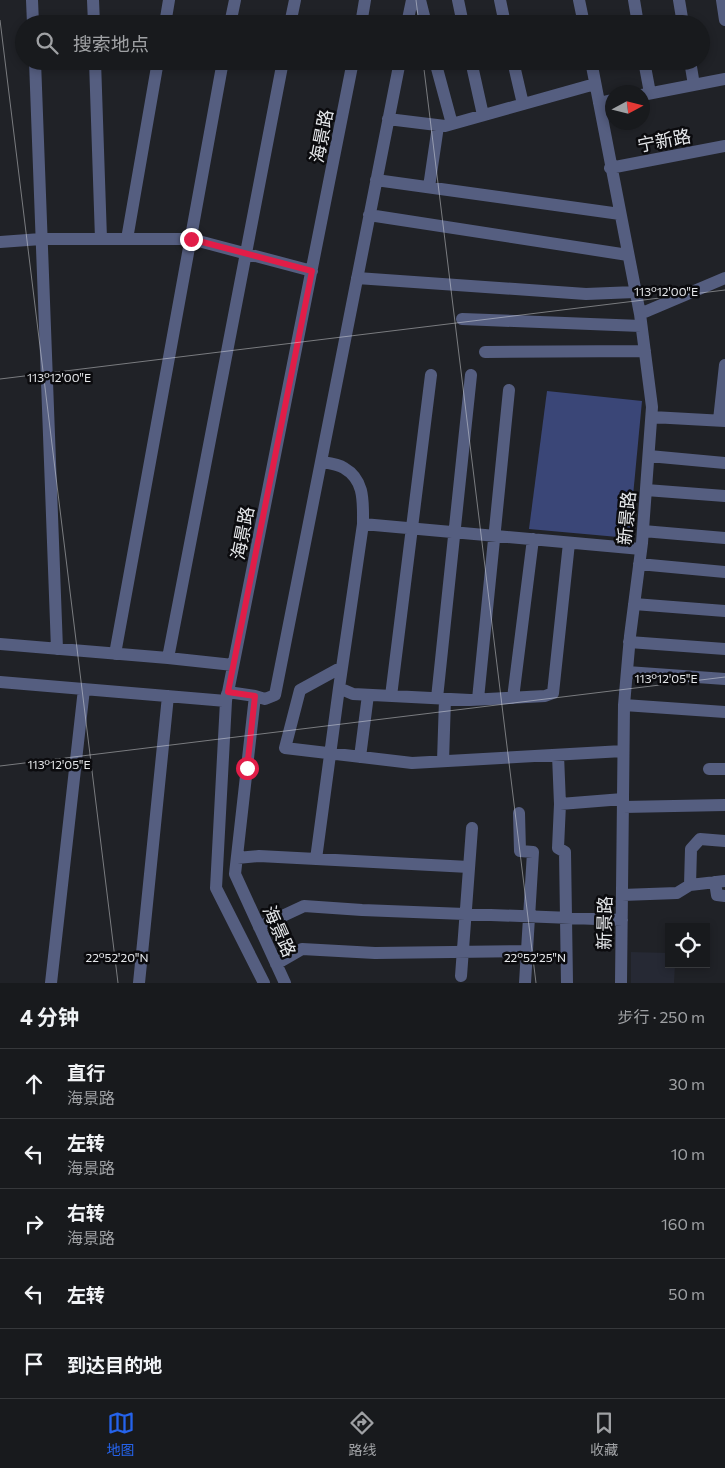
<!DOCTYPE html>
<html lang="zh">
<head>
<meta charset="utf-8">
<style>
	body { margin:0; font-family:Commissioner,"Noto Sans SC",sans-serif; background:#25272a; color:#f1f3f6 }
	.controls { position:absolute; right:15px; bottom:15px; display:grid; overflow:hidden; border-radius:0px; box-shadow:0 2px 8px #0003 }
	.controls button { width:45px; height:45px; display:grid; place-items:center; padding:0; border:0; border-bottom:1px solid #36383b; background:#181a1d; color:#f1f3f6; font:25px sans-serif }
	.compass { position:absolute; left:605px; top:85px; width:45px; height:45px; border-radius:50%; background:#181a1d; box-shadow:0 2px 8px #0003; rotate:83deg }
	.stop { position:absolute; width:15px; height:15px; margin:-11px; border:4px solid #e11d48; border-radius:50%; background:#fff }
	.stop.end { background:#e11d48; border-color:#fff; box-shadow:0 1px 5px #0008 }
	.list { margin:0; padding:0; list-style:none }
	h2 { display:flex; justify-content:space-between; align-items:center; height:65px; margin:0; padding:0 20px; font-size:21px }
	h2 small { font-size:16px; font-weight:400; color:#9fa1a4 }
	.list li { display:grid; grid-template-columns:32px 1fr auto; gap:15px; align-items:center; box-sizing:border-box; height:70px; padding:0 20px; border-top:1px solid #36383b }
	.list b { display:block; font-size:19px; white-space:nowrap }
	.list p { margin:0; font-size:16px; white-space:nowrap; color:#9fa1a4 }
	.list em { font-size:16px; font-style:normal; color:#9fa1a4 }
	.icon { flex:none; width:28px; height:28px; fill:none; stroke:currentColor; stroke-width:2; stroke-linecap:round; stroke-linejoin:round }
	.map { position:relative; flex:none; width:725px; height:983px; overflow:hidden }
	.search { position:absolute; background:#181a1d; box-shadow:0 2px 8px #0003; left:15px; right:15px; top:15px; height:55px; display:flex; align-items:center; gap:12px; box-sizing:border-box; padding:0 18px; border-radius:28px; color:#9fa1a4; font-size:19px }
	.sheet { height:415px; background:#181a1d }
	nav { display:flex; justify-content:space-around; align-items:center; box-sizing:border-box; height:70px; border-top:1px solid #36383b; background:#181a1d; font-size:14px; color:#9fa1a4 }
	nav a { display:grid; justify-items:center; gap:2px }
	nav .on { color:#2563eb }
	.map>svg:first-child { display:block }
</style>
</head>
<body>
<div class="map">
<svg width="725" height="983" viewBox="0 0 725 983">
	<rect width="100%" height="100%" fill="#202227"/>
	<path fill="#262934" d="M631 952 669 953V964H675L674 983H631Z"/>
	<path fill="#3a4677" d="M547 391 642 401 629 538 529 529Z"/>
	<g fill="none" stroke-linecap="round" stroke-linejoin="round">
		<path stroke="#555e80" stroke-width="12" d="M32 0 33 24
			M93 0 94 24
			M420 0 426 24
			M458 0 463 24
			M500 0 505 24
			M579 0 584 24
			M634 0 638 24
			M679 0 683 24
			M722 0 725 20
			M165 24 169 0
			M230 24 235 0
			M290 24 295 0
			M361 24 365 0
			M407 24 412 0
			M35 61 57 649
			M95 61 101 239
			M435 61 452 124
			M471 61 483 115
			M513 61 523 104
			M591 61 640 314 652 407 642 543 630 636 624 705 621 983
			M644 61 650 93
			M690 61 694 85
			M642 95 725 79
			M599 103 612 100
			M388 119 445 126 595 84
			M610 168 725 146
			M376 180 620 214
			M429 187 438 126
			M369 215 628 255
			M127 239 158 61
			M0 242 41 239H191L312 271
			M357 278 586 294 635 292
			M640 314 725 278
			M462 319 641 326
			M485 352 645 351
			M652 417 725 421
			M719 420 725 365
			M649 456 725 463
			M321 462C328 463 338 464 344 468 365 480 363 502 363 524L339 688 353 694 470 700 545 696 553 693 569 543
			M646 490 725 496
			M363 524 641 549
			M643 531 725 538
			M639 564 725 572
			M634 604 725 611
			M629 642 725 649
			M0 644 168 658 283 61
			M115 654 223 61
			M168 658 233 665
			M342 667 300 690 285 748 412 763 623 751
			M627 672 725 679
			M0 682 226 701 227 694
			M255 696 265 699 275 695 400 61
			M391 696 431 375
			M437 698 471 375
			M513 698 533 539
			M478 699 509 390
			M226 701 216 888 264 983
			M624 705 725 712
			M558 755 560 804 558 848 565 852 567 983
			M360 757 368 695
			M443 761 445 699
			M709 769H725
			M560 804 623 799
			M623 807 725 805
			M519 813 520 851 533 852 525 983
			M237 858 259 856 469 867
			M316 859 339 688
			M715 882 717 895 725 896
			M690 885 725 881
			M622 895 677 893 690 885 691 849 700 839 725 841
			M259 927 304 906 362 910 622 920
			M276 964 302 949 375 953 527 951
			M461 976 472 828
			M51 983 84 689
			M139 983 168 696
			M285 983 235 874 255 696 228 692 353 61"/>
	</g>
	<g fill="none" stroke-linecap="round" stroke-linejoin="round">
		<path stroke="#e11d48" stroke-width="6" d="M191 239 312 271 228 692 255 696 247 768"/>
	</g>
	<path fill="none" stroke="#e6e8eb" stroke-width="1" stroke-opacity="0.45" d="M416 0 419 24M0 20 118 983M423 61 536 983M0 379 725 290M0 766 725 677"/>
	<g text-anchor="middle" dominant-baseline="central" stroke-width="5" stroke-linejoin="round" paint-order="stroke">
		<g font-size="18" fill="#e6e8eb" stroke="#0b0b0e">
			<text transform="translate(321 136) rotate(-79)">海景路</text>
			<text transform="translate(664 140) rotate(-11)">宁新路</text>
			<text transform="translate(626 518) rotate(-85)">新景路</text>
			<text transform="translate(242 533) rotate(-79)">海景路</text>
			<text transform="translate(604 923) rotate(-89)">新景路</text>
			<text transform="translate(280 931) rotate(66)">海景路</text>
		</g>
	</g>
	<g font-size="12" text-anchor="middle" fill="#e6e8eb" stroke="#0b0b0e" stroke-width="5" stroke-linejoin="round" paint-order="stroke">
		<text x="666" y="296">113°12'00"E</text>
		<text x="59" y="382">113°12'00"E</text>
		<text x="666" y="683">113°12'05"E</text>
		<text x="59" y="769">113°12'05"E</text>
		<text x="117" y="962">22°52'20"N</text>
		<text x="535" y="962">22°52'25"N</text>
	</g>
</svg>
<div class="controls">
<button><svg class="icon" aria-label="locate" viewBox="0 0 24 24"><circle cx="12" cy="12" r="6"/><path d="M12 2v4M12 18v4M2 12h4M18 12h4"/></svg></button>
</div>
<svg class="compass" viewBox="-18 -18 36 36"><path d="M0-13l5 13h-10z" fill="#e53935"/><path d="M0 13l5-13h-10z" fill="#9fa1a4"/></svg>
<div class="stop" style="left:247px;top:768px"></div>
<div class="stop end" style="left:191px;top:239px"></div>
<div class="search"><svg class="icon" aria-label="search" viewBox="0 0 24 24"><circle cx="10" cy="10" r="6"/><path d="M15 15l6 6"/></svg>搜索地点</div>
</div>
<section class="sheet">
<h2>4 分钟<small>步行 · 250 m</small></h2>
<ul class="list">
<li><svg class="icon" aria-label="ahead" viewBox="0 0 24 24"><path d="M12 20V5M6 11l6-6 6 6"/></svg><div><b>直行</b><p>海景路</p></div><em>30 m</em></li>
<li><svg class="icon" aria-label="left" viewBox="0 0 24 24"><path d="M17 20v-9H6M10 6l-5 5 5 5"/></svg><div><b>左转</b><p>海景路</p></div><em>10 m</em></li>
<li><svg class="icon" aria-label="right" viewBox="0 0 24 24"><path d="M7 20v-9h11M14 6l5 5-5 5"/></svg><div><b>右转</b><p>海景路</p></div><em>160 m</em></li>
<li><svg class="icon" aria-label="left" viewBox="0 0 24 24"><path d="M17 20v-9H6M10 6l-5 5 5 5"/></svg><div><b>左转</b></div><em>50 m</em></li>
<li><svg class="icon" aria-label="arrive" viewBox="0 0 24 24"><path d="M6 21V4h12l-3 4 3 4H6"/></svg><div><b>到达目的地</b></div></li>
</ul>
</section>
<nav>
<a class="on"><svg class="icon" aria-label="map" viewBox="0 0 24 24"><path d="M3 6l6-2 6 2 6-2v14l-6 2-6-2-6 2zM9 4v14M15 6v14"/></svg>地图</a>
<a><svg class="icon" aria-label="directions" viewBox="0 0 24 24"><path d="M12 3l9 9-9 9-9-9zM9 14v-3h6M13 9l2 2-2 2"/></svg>路线</a>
<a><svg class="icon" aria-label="saved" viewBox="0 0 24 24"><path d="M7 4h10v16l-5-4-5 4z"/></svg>收藏</a>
</nav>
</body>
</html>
